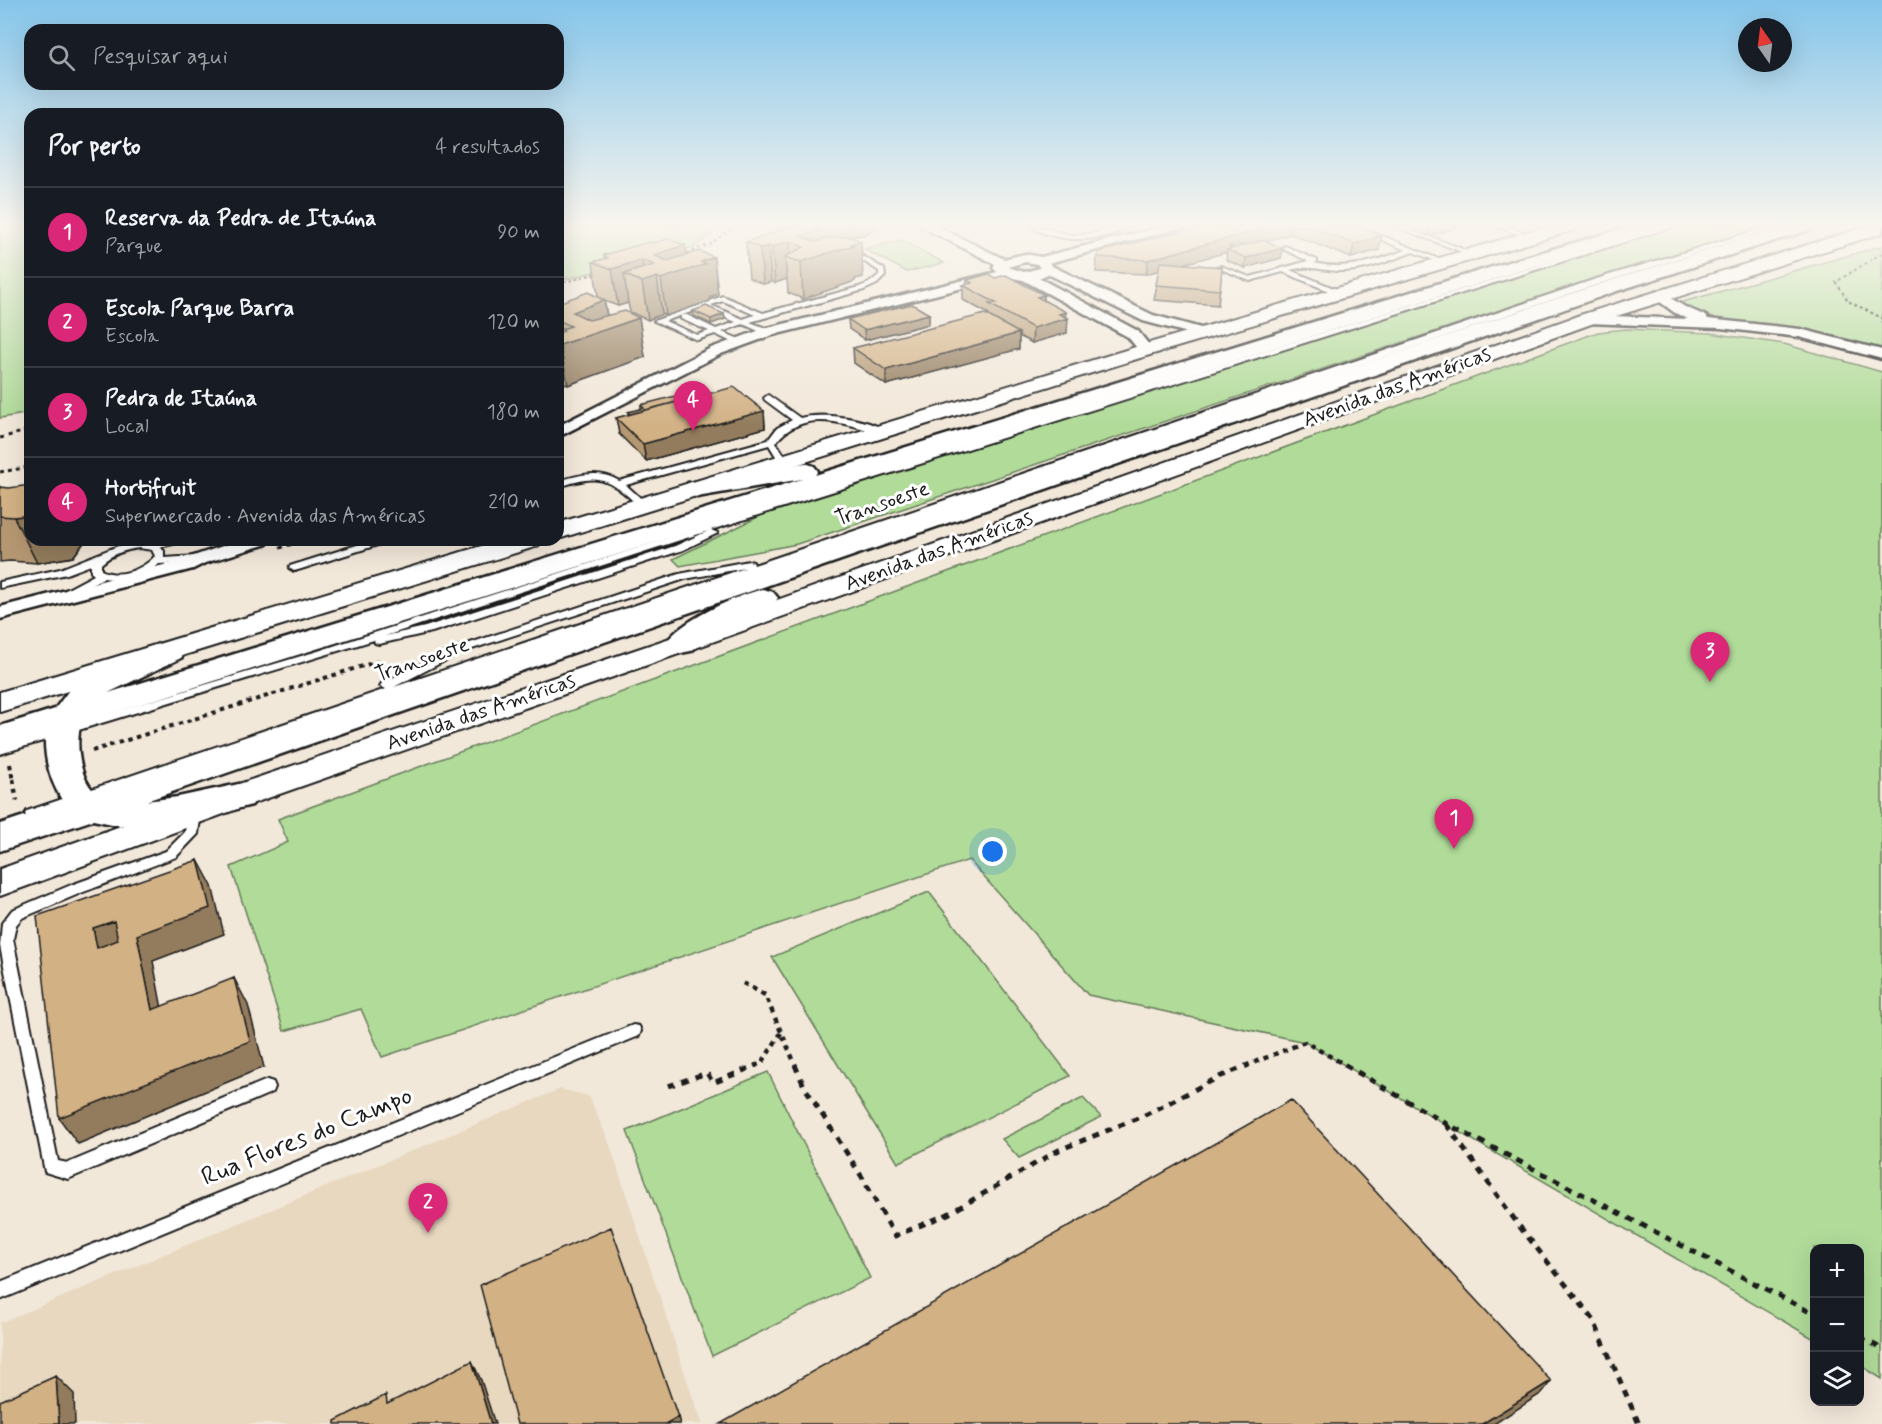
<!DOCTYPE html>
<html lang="pt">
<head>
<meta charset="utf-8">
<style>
	body { margin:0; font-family:Mynerve,sans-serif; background:#242831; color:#f1f3f6 }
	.controls { position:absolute; right:18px; bottom:18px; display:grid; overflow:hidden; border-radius:12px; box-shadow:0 6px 24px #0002 }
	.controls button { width:54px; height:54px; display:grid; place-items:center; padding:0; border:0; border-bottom:2px solid #363941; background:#171b24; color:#f1f3f6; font:30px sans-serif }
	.compass { position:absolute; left:1738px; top:18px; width:54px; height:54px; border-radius:50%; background:#171b24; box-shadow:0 6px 24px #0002; rotate:346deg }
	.you { position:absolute; left:993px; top:852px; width:21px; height:21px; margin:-15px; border:4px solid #fff; border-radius:50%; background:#1a73e8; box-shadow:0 0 0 9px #1a73e833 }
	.badge { display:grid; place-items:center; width:39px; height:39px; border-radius:50%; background:#db2777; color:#fff; font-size:20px; font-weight:700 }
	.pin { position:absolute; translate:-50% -50px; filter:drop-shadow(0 2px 3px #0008) }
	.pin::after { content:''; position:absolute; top:32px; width:21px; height:18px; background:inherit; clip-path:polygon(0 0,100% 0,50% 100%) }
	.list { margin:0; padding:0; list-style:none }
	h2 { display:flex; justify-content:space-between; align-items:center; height:78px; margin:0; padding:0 24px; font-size:26px }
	h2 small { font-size:20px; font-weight:400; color:#9ea1a6 }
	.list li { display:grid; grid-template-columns:39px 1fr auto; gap:18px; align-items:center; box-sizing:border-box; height:90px; padding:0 24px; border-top:2px solid #363941 }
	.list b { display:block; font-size:22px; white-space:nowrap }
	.list p { margin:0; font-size:20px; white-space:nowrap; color:#9ea1a6 }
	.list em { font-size:20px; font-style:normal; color:#9ea1a6 }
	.icon { flex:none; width:33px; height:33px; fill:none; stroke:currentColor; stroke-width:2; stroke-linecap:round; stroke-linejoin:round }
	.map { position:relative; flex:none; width:1882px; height:1424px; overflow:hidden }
	.search { position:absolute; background:#171b24; box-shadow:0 6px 24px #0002; left:24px; top:24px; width:540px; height:66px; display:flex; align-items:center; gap:15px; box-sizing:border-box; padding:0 21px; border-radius:18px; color:#9ea1a6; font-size:22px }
	.panel { position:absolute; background:#171b24; box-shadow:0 6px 24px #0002; left:24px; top:108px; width:540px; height:438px; border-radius:18px }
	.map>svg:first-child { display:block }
</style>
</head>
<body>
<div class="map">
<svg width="1882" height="1424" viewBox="0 0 1882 1424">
	<rect width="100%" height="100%" fill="#f2e8da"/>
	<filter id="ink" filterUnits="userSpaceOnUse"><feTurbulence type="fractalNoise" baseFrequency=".0167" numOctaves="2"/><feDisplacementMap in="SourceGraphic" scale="12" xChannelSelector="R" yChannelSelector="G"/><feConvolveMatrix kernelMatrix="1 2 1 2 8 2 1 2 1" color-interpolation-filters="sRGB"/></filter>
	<g filter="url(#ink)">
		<path fill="#e8d8c0" d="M560 1089 589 1096 609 1142 694 1401 703 1424H0V1323Z"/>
		<path fill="#b0db99" stroke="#667c5a" stroke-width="1.5" d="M0 226H30V413L0 418Z
			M558 226H719L711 235 694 247 558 281Z
			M1679 226H1765L1589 280 797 544 680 566 673 559 762 515 1575 257Z
			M901 240 944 263 907 272 864 249Z
			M1882 246V351L1787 328 1704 317 1681 306 1683 302Z
			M1626 329 1710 333 1784 344 1882 372V1379L1860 1365V1248H1814V1339L1305 1042 1088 995 969 860 382 1057 361 1009 284 1031 231 867 288 842 278 819 1598 332Z
			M929 892 1070 1076 898 1163 772 957Z
			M768 1072 870 1278 712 1356 627 1131Z
			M1083 1098 1101 1117 1019 1158 1002 1139Z"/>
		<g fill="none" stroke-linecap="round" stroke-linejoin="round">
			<defs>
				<path id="service" d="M1030 226C1046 226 1060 235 1077 235 1095 235 1111 226 1129 226 1101 243 1058 244 1030 226Z
					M1348 226H1358L1446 262 1441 263 1413 252C1391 260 1368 270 1345 271 1323 272 1312 264 1290 270L1341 291 1342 293 1338 295 1283 272 1250 281 1216 267 1221 266 1250 277 1308 261 1283 249 1282 248 1285 246 1317 260V262L1314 263C1347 271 1375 261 1406 250Z
					M1394 226H1404L1475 254 1470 255Z
					M1496 226H1507L1534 237 1529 238Z
					M1664 226H1675L711 530 718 533 683 550 432 632 379 644 375 643 374 640 0 754V746L318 651 746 513ZM708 531 675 546 425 627 385 636Z
					M1771 226H1782L1599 284 37 817H27L25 814 27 811 386 689 380 686 382 683 452 649 679 574 749 561 753 562 754 565 1593 280ZM745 568 394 687 460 653 685 579Z
					M851 249 884 269 885 276 877 284 864 290 750 322 771 330V334H765L743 324 722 332 742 340V344H736L715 334 697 340 654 321 723 296 763 313 859 287 869 283 879 275V271L849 252 848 251ZM723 301 755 315 743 319 713 306H707V310L736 322 716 329 687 315H681V319L709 331 697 335 665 321Z
					M768 395 800 418C822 412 868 418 886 431L882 434C845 424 804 407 776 442L788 461 786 463H780L769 445 626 485 646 503 648 505 643 508C636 505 631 498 624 493 600 473 586 479 558 487V481C579 475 599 469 619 481L768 440 777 428 792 420 765 400 764 398Z
					M162 540H182L181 542 160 547 164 551V558L197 556 202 559 197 562 159 564 152 570 134 577 121 580 103 578 66 597 61 594 62 592 94 575 91 572V565L67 574 0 588V582L60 569 118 546ZM139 548 152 550 155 556C142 570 119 579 101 570V564C112 554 124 550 139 548Z
					M373 540H388L387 542 298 570 294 571 289 568 290 566Z
					M194 807 199 809 201 812 198 834 176 857 81 893 22 918 16 925 13 939 58 1161 68 1163 267 1080 273 1082 275 1087 273 1092 68 1179 45 1172 0 946 2 923 12 910 71 885 166 851 185 832 189 809Z
					M633 1025 639 1026 641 1031 639 1036 0 1300V1282Z"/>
				<path id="minor" d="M920 226H936L1004 259 1025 254 1041 257 1165 226H1187L1049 263 1052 266 1153 315 1208 330 1210 333 1203 337 1143 321 1048 274 1039 278 1138 331 1153 350 1146 354 1141 353 1128 337 1023 280 1007 277 773 335 721 354 558 437V426L711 348 763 329 997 272 993 268 995 264ZM1025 262 1037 264 1040 268 1024 272 1008 267Z
					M1661 292 1685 307 1706 316 1708 319 1800 329 1882 350V359L1799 337 1720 328 1587 323 1580 319 1587 315 1688 319 1675 313 1656 299 1654 296 1656 293Z
					M240 540H269L267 544 205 563 193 569 0 619V607L179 561Z"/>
				<path id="secondary" d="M1548 226H1576L1574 230 1153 354 558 539V523L1139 346Z
					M1869 226H1882V233L1594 323 690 650 251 804 0 896V869L227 788 670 638 1580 315Z
					M501 540H542L538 546 0 712V692Z"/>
				<path id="trunk" d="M1632 226H1662L1659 230 1529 268 81 723C75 742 79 779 95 792L1603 283 1783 226H1812L1809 230 1617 291 146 801 178 797 239 784 252 787 257 796 252 805 194 819 148 826 117 825 93 820 0 851V824L64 803C50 782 44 759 45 734L0 748V726L55 709 69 690 88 677 159 644 170 642 181 644 186 651 181 658 108 693 802 479 697 497 688 495 684 489 688 483 805 463 814 466 818 471 815 475 1515 260Z
					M1871 226H1882V233L1875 232Z
					M763 589 773 592 778 598 773 604 720 629 691 651 680 653 669 651 665 644C681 620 735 596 763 589Z"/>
			</defs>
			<use href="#service" stroke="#1c1c1c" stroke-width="4"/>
			<use href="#minor" stroke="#1c1c1c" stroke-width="5"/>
			<use href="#secondary" stroke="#1c1c1c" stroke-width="4"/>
			<use href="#trunk" stroke="#1c1c1c" stroke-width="5"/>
			<path stroke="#1c1c1c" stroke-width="2" stroke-dasharray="3 3" stroke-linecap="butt" d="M1882 253 1836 282 1848 301 1882 318
				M681 255 711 244 735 226
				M558 284 598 273"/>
			<path stroke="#1c1c1c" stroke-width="3" stroke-dasharray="4 4" stroke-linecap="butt" d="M0 438 30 430
				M0 472 30 467
				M280 548 305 540"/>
			<path stroke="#1c1c1c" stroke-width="4" stroke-dasharray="4.5 4.5" stroke-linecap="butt" d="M92 751 382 660
				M10 764 13 781"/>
			<path stroke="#1c1c1c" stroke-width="4.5" stroke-dasharray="5 5" stroke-linecap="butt" d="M13 779 17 801
				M743 983 765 995 796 1066
				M754 1066 762 1063 781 1033
				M1245 1066 1305 1042 1347 1066"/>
			<path stroke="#1c1c1c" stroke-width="5" stroke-dasharray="7 7" stroke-linecap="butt" d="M795 1065 804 1086 862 1177 895 1236 948 1214 1059 1150 1143 1116 1219 1077 1249 1065
				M1345 1065 1445 1123 1814 1314
				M668 1086 707 1073 713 1083 757 1065
				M1446 1124 1520 1227 1593 1319 1639 1424
				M1860 1337 1882 1349"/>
			<use href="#service" fill="#fff" fill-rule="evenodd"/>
			<use href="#minor" fill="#fff" fill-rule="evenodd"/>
			<use href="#secondary" fill="#fff" fill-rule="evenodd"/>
			<use href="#trunk" fill="#fff" fill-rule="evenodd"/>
		</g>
		<path fill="#b59872" stroke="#1c1c1c" stroke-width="1.5" d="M776 226H879V229L867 232V234L851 237 863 277 855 279V281L803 299 788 293 787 279 775 283 771 282 763 284 749 278 746 242 782 230Z
			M1201 226H1357L1379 250 1351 258 1291 234 1265 241 1281 258 1245 268 1226 260 1227 252 1182 264 1222 267 1218 305 1154 300 1159 270 1146 274 1096 272 1097 257Z
			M1403 226H1462L1428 236Z
			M653 243 685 245 686 255 718 294 710 297V301L666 316 662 314 648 320 630 312 628 303 618 306 604 301 607 315 639 318 645 357 568 385 558 380V320L598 297 593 262 605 259 604 255Z
			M995 278 1044 295V300L1065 317 1067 333 1032 343 1019 336V349L886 385 854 363 853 348 989 316V314L963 300V285L966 284 967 280Z
			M693 311 724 314 725 319 711 324 694 316Z
			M929 314V324L865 340 849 329 848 319Z
			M707 394 764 411 765 428 646 461 619 434 616 418 628 415V412L641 409V405Z
			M0 487 30 540H86L73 557 37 563 10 561 0 562Z"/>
		<path fill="#937c5d" stroke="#1c1c1c" stroke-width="1.5" d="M805 226H879V229L867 232V234L823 242 851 244 861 241 863 277 855 279V281L803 299 801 262 804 247 800 236Z
			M1272 226H1292L1291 234 1237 249 1230 246V251L1227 250V252L1146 274 1148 260Z
			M1431 226H1462L1428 236Z
			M1382 236 1379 250 1351 258 1354 244Z
			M790 241 791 259 785 257 787 279 775 283 772 247Z
			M685 245 688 270 701 262 714 257 718 294 710 297V301L666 316 661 279 654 255Z
			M768 246 771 282 763 284 760 248Z
			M1283 248 1281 258 1245 268 1246 258Z
			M642 260 645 281 657 277 662 314 648 320 642 282 624 274 628 303 618 306 612 269Z
			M1044 295V310L1037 297Z
			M604 300 609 328 639 318 645 357 568 385 560 345 578 339 573 312Z
			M1066 312 1065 319 1068 318 1067 333 1032 343 1033 328 1059 314Z
			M724 314 725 319 711 324V319Z
			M929 314V324L865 340 864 330Z
			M1019 333V349L886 385V370Z
			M764 411 765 428 646 461 643 444Z
			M30 515V540H86L73 557 37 563 14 517Z
			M198 860 212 886 224 934 153 961 167 1036 152 1010 137 935Z
			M114 921 129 947 97 948 93 928Z
			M234 978 248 1005 264 1067 78 1144 59 1118Z
			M472 1361 481 1380 495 1424H491Z
			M56 1376 74 1394 75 1424H59Z
			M1551 1381 1542 1393 1494 1424H1482Z
			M678 1417 680 1424H665Z"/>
		<path fill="#d2b185" stroke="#1c1c1c" stroke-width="1.5" fill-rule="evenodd" d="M794 226 822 227 815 229 820 231 800 236 817 242 826 238 848 236 861 241 851 244 854 245 801 262 785 257 804 247 790 241 772 247 768 246 760 248 746 242Z
			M1201 226H1272L1148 260 1097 257 1099 252Z
			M1308 226H1357L1382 236 1354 244Z
			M668 239 685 245 654 255 667 261 699 251 714 257 701 262 706 264 661 279 657 277 642 282 624 274 654 265 642 260 612 269 593 262 608 258 604 255 649 242 653 243Z
			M1264 240 1283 248 1246 258 1227 250Z
			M1238 244 1242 246 1235 248 1230 246Z
			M1160 262 1222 267 1220 290 1156 285Z
			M989 274 995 278 1006 275 1044 295 1037 297 1066 312 1059 314 1068 318 1033 328 989 304 996 303 963 285 972 283 967 280Z
			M588 292 604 300 573 312 589 320 625 311 639 318 560 345 558 344V333L564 331 561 329 571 326 558 320V303Z
			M912 304 929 314 864 330 848 319Z
			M706 306 724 314 711 319 693 311Z
			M985 314 1019 333 886 370 853 348Z
			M734 387 764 411 643 444 616 418Z
			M702 389 707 394 630 414 628 412 644 408 641 405Z
			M30 485V515L14 517 0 516V487L9 488Z
			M198 860 210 908 137 935 152 1010 234 978 250 1041 59 1118 37 916ZM114 921 118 940 97 948 93 928Z
			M1291 1100 1551 1381 1482 1424H720Z
			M611 1227 678 1417 665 1424H517L480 1285Z
			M472 1361 491 1424H335V1421L386 1395 387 1404Z
			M56 1376 59 1424H0V1401Z"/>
	</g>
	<linearGradient id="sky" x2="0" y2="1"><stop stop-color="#85c5ea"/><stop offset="0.53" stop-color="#f9f5ee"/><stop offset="1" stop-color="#f9f5ee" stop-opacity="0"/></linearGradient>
	<rect width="1882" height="426" fill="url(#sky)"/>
	<g text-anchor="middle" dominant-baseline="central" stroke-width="6" stroke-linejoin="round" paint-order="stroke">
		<g font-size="21" fill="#1c1c1c" stroke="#fff">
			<text transform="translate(1397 387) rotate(-20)">Avenida das Américas</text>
			<text transform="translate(882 504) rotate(-19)">Transoeste</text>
			<text transform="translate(939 551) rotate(-20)">Avenida das Américas</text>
			<text transform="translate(422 660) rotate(-19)">Transoeste</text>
			<text transform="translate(481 712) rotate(-19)">Avenida das Américas</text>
		</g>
		<g font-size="26" fill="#1c1c1c" stroke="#fff">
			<text transform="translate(307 1137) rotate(-22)">Rua Flores do Campo</text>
		</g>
	</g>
</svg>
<div class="controls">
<button>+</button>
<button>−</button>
<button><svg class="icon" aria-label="layers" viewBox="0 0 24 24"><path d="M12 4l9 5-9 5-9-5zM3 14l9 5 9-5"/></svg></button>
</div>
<svg class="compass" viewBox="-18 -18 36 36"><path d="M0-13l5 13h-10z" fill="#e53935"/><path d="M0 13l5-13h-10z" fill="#9ea1a6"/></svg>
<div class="you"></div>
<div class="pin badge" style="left:1454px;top:849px">1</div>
<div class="pin badge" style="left:428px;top:1233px">2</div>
<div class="pin badge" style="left:1710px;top:682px">3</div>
<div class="pin badge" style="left:693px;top:431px">4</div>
<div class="search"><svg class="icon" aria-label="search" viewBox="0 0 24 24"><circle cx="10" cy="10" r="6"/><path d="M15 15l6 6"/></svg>Pesquisar aqui</div>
<section class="panel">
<h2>Por perto<small>4 resultados</small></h2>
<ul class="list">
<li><span class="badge">1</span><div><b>Reserva da Pedra de Itaúna</b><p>Parque</p></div><em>90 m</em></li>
<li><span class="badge">2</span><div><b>Escola Parque Barra</b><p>Escola</p></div><em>120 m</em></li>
<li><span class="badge">3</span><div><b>Pedra de Itaúna</b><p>Local</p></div><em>180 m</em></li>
<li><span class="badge">4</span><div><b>Hortifruit</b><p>Supermercado · Avenida das Américas</p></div><em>210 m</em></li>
</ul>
</section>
</div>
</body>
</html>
